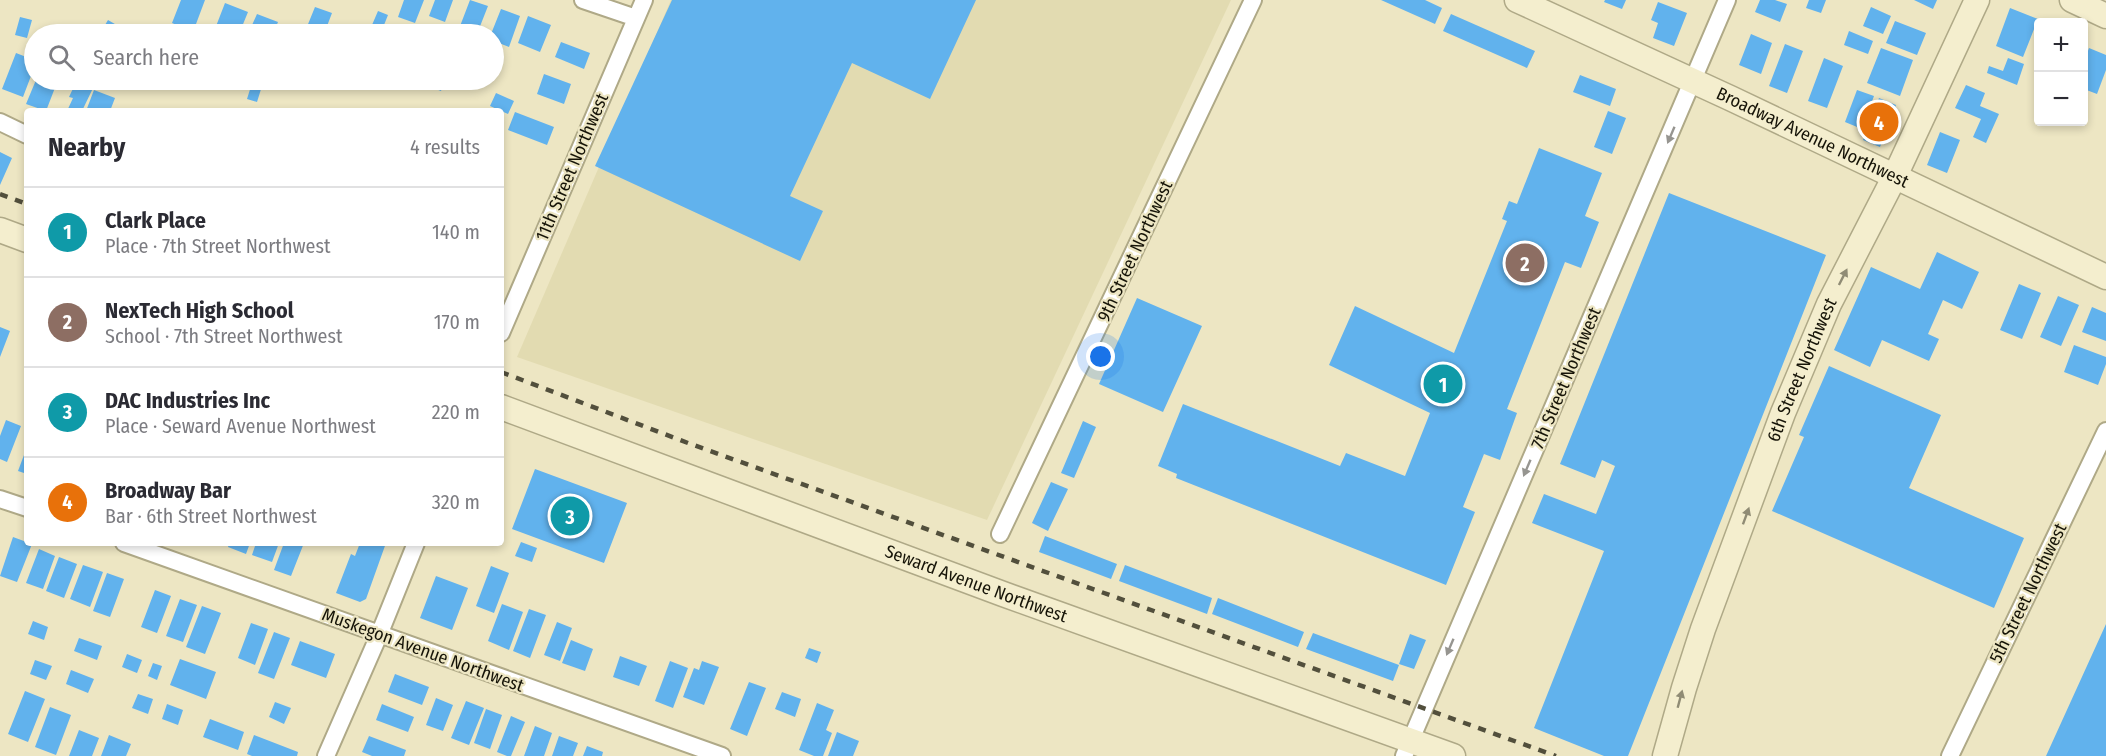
<!DOCTYPE html>
<html lang="en">
<head>
<meta charset="utf-8">
<style>
	body { margin:0; font-family:"Fira Sans Condensed",sans-serif; background:#f7f7f7; color:#2b2b33 }
	.controls { position:absolute; right:18px; top:18px; display:grid; overflow:hidden; border-radius:6px; box-shadow:0 3px 9px #0003 }
	.controls button { width:54px; height:54px; display:grid; place-items:center; padding:0; border:0; border-bottom:2px solid #e1e1e2; background:#fff; color:#2b2b33; font:30px sans-serif }
	.you { position:absolute; left:1101px; top:357px; width:21px; height:21px; margin:-15px; border:4px solid #fff; border-radius:50%; background:#1a73e8; box-shadow:0 0 0 9px #1a73e833 }
	.badge { display:grid; place-items:center; width:39px; height:39px; border-radius:50%; background:#ea580c; color:#fff; font-size:20px; font-weight:700 }
	.pin { position:absolute; translate:-50% -50%; border:3px solid #fff; box-shadow:0 2px 6px #0006 }
	.list { margin:0; padding:0; list-style:none }
	h2 { display:flex; justify-content:space-between; align-items:center; height:78px; margin:0; padding:0 24px; font-size:26px }
	h2 small { font-size:20px; font-weight:400; color:#7c7c81 }
	.list li { display:grid; grid-template-columns:39px 1fr auto; gap:18px; align-items:center; box-sizing:border-box; height:90px; padding:0 24px; border-top:2px solid #e1e1e2 }
	.list b { display:block; font-size:22px; white-space:nowrap }
	.list p { margin:0; font-size:20px; white-space:nowrap; color:#7c7c81 }
	.list em { font-size:20px; font-style:normal; color:#7c7c81 }
	.icon { flex:none; width:33px; height:33px; fill:none; stroke:currentColor; stroke-width:2; stroke-linecap:round; stroke-linejoin:round }
	.map { position:relative; flex:none; width:2106px; height:756px; overflow:hidden }
	.search { position:absolute; background:#fff; box-shadow:0 3px 9px #0003; left:24px; top:24px; width:480px; height:66px; display:flex; align-items:center; gap:15px; box-sizing:border-box; padding:0 21px; border-radius:33px; color:#7c7c81; font-size:22px }
	.panel { position:absolute; background:#fff; box-shadow:0 3px 9px #0003; left:24px; top:108px; width:480px; height:438px; border-radius:6px }
	.map>svg:first-child { display:block }
</style>
</head>
<body>
<div class="map">
<svg width="2106" height="756" viewBox="0 0 2106 756">
	<rect width="100%" height="100%" fill="#ede6c3"/>
	<path fill="#e2dbb1" d="M671 0H1231L987 520 517 357Z"/>
	<path fill="#61b2ed" d="M181 0H205L193 32 172 23Z
		M404 0H424L415 23 398 17Z
		M435 0H453L445 22 429 16Z
		M470 0 488 6 477 34H457Z
		M672 0H976L930 99 852 63 790 196 823 211 800 261 595 166Z
		M1381 0H1425L1442 8 1435 24Z
		M1605 0H1626L1622 9 1604 2Z
		M1760 0H1775L1787 4 1780 22 1755 12Z
		M1809 0H1826L1821 13 1806 8Z
		M1914 0H1937L1933 9Z
		M1658 2 1687 13 1674 46 1653 38 1658 23 1651 20Z
		M225 3 248 12 239 34H213Z
		M315 7 332 13 324 34H304Z
		M1871 7 1891 16 1883 34 1863 26Z
		M2010 8 2038 19 2023 57 1996 46Z
		M501 9 520 16 509 47 494 41V34H491Z
		M378 11 388 15 382 30 372 25Z
		M257 14 278 22 273 34H248Z
		M1451 14 1535 51 1527 68 1443 31Z
		M528 16 551 25 540 52 518 43Z
		M20 17 32 20 27 38 15 35Z
		M108 20 120 27 116 34 102 30Z
		M1895 21 1926 33 1917 55 1886 43Z
		M67 27 87 34H64Z
		M1849 31 1873 41 1868 54 1844 45Z
		M1751 34 1772 43 1761 74 1739 65Z
		M561 42 590 53 584 69 555 57Z
		M1785 44 1803 51 1787 93 1769 86Z
		M1881 48 1913 60 1900 96 1867 83Z
		M2089 48 2106 55V70L2097 94 2084 89V62Z
		M16 53 34 60V68L23 97 2 89Z
		M1824 58 1843 66 1827 108 1808 101Z
		M2008 58 2024 64 2017 85 1987 73 1989 66 2003 71Z
		M544 74 571 84 564 104 537 94Z
		M1580 75 1616 89 1610 106 1573 92Z
		M36 80H58L46 111 26 104Z
		M77 80 94 86 82 111H67L73 98 69 97Z
		M427 80H445L441 91 425 85Z
		M252 83 262 86 257 102 247 99Z
		M1966 85 1985 93 1980 106 1999 114 1986 143 1973 137 1981 119 1955 108Z
		M94 90 115 98 110 111H86Z
		M1857 90 1874 96 1862 129 1845 122Z
		M496 93 514 101 508 114 490 106Z
		M1879 98 1896 105 1880 147 1863 140Z
		M1608 111 1626 118 1612 154 1594 147Z
		M515 112 554 127 547 145 508 130Z
		M1940 132 1960 140 1947 173 1927 165Z
		M1539 148 1602 173 1585 216 1599 222 1581 268 1565 262 1507 409 1517 413 1500 460 1484 454 1463 507 1475 512 1446 585 1176 478 1177 474 1158 466 1183 404 1340 466 1346 453 1405 476 1430 413 1329 365 1355 306 1454 353 1507 221 1502 219 1509 201 1517 204Z
		M0 152 12 158 0 185Z
		M1669 193 1826 255 1628 756H1604L1534 728 1604 551 1532 523 1544 494 1596 514 1615 466 1602 460 1595 478 1560 464Z
		M1937 252 1979 272 1962 309 1943 300 1928 334 1939 339 1929 361 1882 340 1870 367 1834 350 1871 267 1920 289Z
		M2019 284 2041 293 2022 339 2000 330Z
		M2058 296 2079 305 2061 346 2040 337Z
		M1137 298 1202 326 1163 412 1099 384Z
		M2092 307 2106 313V341L2082 332Z
		M0 327 10 331 0 357Z
		M2074 345 2106 357V364L2098 385 2064 372Z
		M1829 366 1941 415 1909 488 2024 538 1994 608 1772 511 1804 437 1799 435Z
		M6 420 21 426 7 462 0 459V436Z
		M1083 421 1096 427 1074 478 1061 473Z
		M27 447V474L18 471Z
		M535 469 627 503 604 563 512 529Z
		M1051 482 1068 489 1048 531 1032 523Z
		M1045 536 1117 564 1111 579 1039 552Z
		M13 537 32 544 17 582 0 576Z
		M521 542 537 548 532 562 515 556Z
		M229 543H250L246 554 228 547Z
		M256 543H279L272 562 252 555Z
		M284 543H304L291 576 274 570Z
		M360 543H386L366 599 360 602 336 593 351 554 355 556Z
		M39 549 55 556 43 589 26 583Z
		M59 557 77 564 64 598 46 591Z
		M83 565 103 572 90 607 70 599Z
		M1125 565 1212 598 1207 614 1119 581Z
		M491 566 509 573 494 613 476 606Z
		M107 573 124 579 110 617 93 611Z
		M436 576 468 588 452 630 420 618Z
		M155 590 171 596 157 633 141 627Z
		M1218 598 1304 632 1298 647 1212 614Z
		M180 599 197 605 183 642 166 636Z
		M502 604 523 612 509 650 488 641Z
		M202 606 221 613 205 654 186 647Z
		M529 609 546 615 530 658 513 651Z
		M33 621 48 627 44 640 28 634Z
		M557 622 572 628 560 661 544 655Z
		M251 623 268 629 255 665 238 658Z
		M2106 624V756H2046Z
		M274 632 290 638 274 679 258 673Z
		M1313 633 1399 665 1393 681 1306 649Z
		M1410 634 1426 640 1414 669 1399 664Z
		M79 638 102 646 97 660 74 651Z
		M571 640 593 649 585 671 562 663Z
		M300 641 335 654 326 678 291 665Z
		M809 648 821 652 817 663 805 658Z
		M127 654 142 660 137 673 122 667Z
		M620 656 647 666 639 686 613 677Z
		M180 659 216 672 206 699 170 685Z
		M35 660 52 666 46 680 30 674Z
		M670 661 688 668 673 708 655 701Z
		M702 661 719 667 704 705 683 697 694 668 699 670Z
		M153 663 162 666 157 680 148 676Z
		M71 670 94 679 88 693 66 684Z
		M395 674 429 687 422 705 388 692Z
		M749 682 766 688 747 736 730 729Z
		M25 691 45 699 28 742 8 734Z
		M782 692 801 699 795 717 775 709Z
		M138 694 153 699 148 714 132 708Z
		M436 698 453 705 443 731 426 725Z
		M466 701 484 708 469 745 451 738Z
		M275 702 291 708 284 724 269 717Z
		M817 703 834 710 826 730 832 733 823 756H814L799 750Z
		M167 704 183 710 178 725 162 719Z
		M382 704 414 717 408 732 376 720Z
		M50 707 71 715 56 755 35 747Z
		M486 709 502 715 490 749 474 743Z
		M511 716 525 722 511 756H507L497 752Z
		M210 719 244 732 238 750 203 737Z
		M535 726 552 733 544 756H524Z
		M79 730 99 738 92 756H69Z
		M837 732 859 741 853 756H828Z
		M109 735 131 744 126 756H101Z
		M254 735 298 752 297 756H252L247 754Z
		M369 736 406 750 404 756H372L362 752Z
		M559 736 578 743 573 756H552Z
		M587 746 603 752 602 756H583Z"/>
	<g fill="none" stroke-linecap="round" stroke-linejoin="round">
		<defs>
			<path id="street" d="M583 0 636 18
				M0 122 27 135
				M501 333 644 0
				M0 499 27 508
				M1000 534 1253 0
				M124 543 722 756
				M326 756 379 635 416 543
				M1404 756 1727 0
				M1950 756 2106 431"/>
			<g id="secondary">
				<path id="s1" d="M1517 0 1730 98 2106 277"/>
				<path d="M2072 0 2106 16"/>
				<path d="M0 230 27 240"/>
				<path id="s2" d="M501 407 1003 594 1453 756"/>
				<path id="s3" d="M1665 756 1684 688 1703 629 1783 413 1829 304 1895 176 1977 0"/>
			</g>
		</defs>
		<use href="#street" stroke="#afa987" stroke-width="20"/>
		<use href="#secondary" stroke="#afa987" stroke-width="27"/>
		<use href="#street" stroke="#fff" stroke-width="16"/>
		<use href="#secondary" stroke="#f4eece" stroke-width="24"/>
		<path stroke="#524f3c" stroke-width="4.5" stroke-dasharray="8 8" stroke-linecap="butt" d="M0 194 27 204
			M501 372 688 443 1556 756"/>
	</g>
	<defs><path id="oneway-solid" d="M-6-.8H1V-3.2L6.5 0L1 3.2V.8H-6Z" transform="scale(1.5)"/></defs>
	<g fill="#969590">
		<use href="#oneway-solid" transform="translate(1671 135) rotate(113)"/>
		<use href="#oneway-solid" transform="translate(1527 468) rotate(113)"/>
		<use href="#oneway-solid" transform="translate(1450 647) rotate(113)"/>
	</g>
	<g fill="#908c75">
		<use href="#oneway-solid" transform="translate(1843 277) rotate(-63)"/>
		<use href="#oneway-solid" transform="translate(1746 516) rotate(-70)"/>
		<use href="#oneway-solid" transform="translate(1680 699) rotate(-75)"/>
	</g>
	<g text-anchor="middle" dominant-baseline="central" stroke-width="4.5" stroke-linejoin="round" paint-order="stroke">
		<g font-size="18" fill="#161408" stroke="#ede6c3">
			<text stroke="none"><textPath href="#s1" startOffset="326">Broadway Avenue Northwest</textPath></text>
			<text transform="translate(572 167) rotate(-67)">11th Street Northwest</text>
			<text transform="translate(1135 251) rotate(-65)">9th Street Northwest</text>
			<text stroke="none"><textPath href="#s3" startOffset="410">6th Street Northwest</textPath></text>
			<text transform="translate(1566 378) rotate(-67)">7th Street Northwest</text>
			<text stroke="none"><textPath href="#s2" startOffset="507">Seward Avenue Northwest</textPath></text>
			<text transform="translate(2028 593) rotate(-64)">5th Street Northwest</text>
			<text transform="translate(423 650) rotate(20)">Muskegon Avenue Northwest</text>
		</g>
	</g>
</svg>
<div class="controls">
<button>+</button>
<button>−</button>
</div>
<div class="you"></div>
<div class="pin badge" style="left:1443px;top:384px;background:#0f9aa8">1</div>
<div class="pin badge" style="left:1525px;top:263px;background:#8d6e63">2</div>
<div class="pin badge" style="left:570px;top:516px;background:#0f9aa8">3</div>
<div class="pin badge" style="left:1879px;top:122px;background:#e8710a">4</div>
<div class="search"><svg class="icon" aria-label="search" viewBox="0 0 24 24"><circle cx="10" cy="10" r="6"/><path d="M15 15l6 6"/></svg>Search here</div>
<section class="panel">
<h2>Nearby<small>4 results</small></h2>
<ul class="list">
<li><span class="badge" style="background:#0f9aa8">1</span><div><b>Clark Place</b><p>Place · 7th Street Northwest</p></div><em>140 m</em></li>
<li><span class="badge" style="background:#8d6e63">2</span><div><b>NexTech High School</b><p>School · 7th Street Northwest</p></div><em>170 m</em></li>
<li><span class="badge" style="background:#0f9aa8">3</span><div><b>DAC Industries Inc</b><p>Place · Seward Avenue Northwest</p></div><em>220 m</em></li>
<li><span class="badge" style="background:#e8710a">4</span><div><b>Broadway Bar</b><p>Bar · 6th Street Northwest</p></div><em>320 m</em></li>
</ul>
</section>
</div>
</body>
</html>
